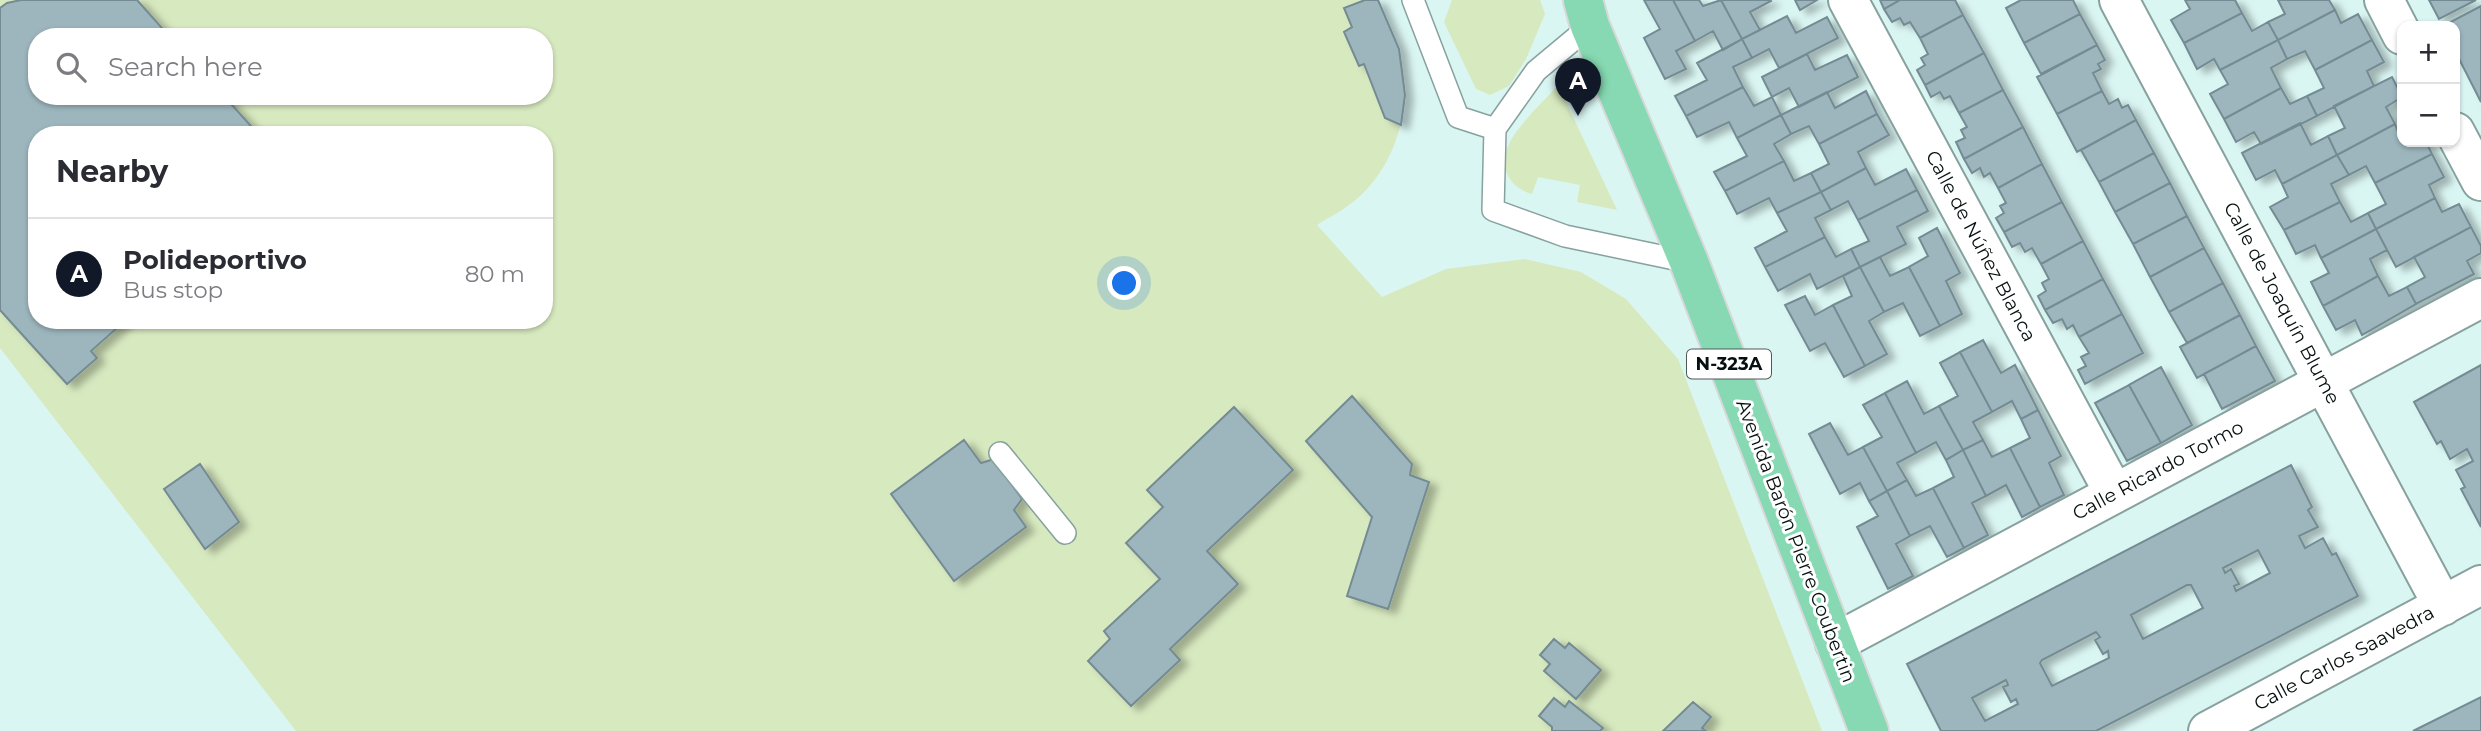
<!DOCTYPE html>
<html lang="en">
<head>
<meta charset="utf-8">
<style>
	body { margin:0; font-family:Montserrat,sans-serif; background:#f7f7f7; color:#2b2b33 }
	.controls { position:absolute; right:21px; top:21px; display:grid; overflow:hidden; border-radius:14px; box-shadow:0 2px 5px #0004 }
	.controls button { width:63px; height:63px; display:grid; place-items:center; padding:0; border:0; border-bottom:2px solid #e1e1e2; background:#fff; color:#2b2b33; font:35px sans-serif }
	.you { position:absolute; left:1125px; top:284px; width:24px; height:24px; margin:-18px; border:5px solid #fff; border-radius:50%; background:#1a73e8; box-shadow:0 0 0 10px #1a73e833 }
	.badge { display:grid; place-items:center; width:46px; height:46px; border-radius:50%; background:#111827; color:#fff; font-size:23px; font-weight:700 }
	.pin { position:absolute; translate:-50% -58px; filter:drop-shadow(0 2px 4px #0008) }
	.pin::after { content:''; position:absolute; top:37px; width:24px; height:21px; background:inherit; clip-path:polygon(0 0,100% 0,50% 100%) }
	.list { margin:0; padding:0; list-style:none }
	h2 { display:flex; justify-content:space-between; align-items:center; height:91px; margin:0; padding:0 28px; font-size:30px }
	h2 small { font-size:23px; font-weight:400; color:#7c7c81 }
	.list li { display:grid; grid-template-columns:46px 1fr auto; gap:21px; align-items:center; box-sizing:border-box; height:112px; padding:0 28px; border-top:2px solid #e1e1e2 }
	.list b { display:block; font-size:26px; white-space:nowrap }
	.list p { margin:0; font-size:23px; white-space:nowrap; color:#7c7c81 }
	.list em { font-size:23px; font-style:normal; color:#7c7c81 }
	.icon { flex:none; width:38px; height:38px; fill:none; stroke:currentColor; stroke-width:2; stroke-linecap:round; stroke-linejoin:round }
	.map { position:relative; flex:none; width:2481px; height:731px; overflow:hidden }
	.search { position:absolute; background:#fff; box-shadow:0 2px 5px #0004; left:28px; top:28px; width:525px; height:77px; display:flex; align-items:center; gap:18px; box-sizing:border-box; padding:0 24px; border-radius:28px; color:#7c7c81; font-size:26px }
	.panel { position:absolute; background:#fff; box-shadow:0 2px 5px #0004; left:28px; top:126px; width:525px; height:203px; border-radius:28px }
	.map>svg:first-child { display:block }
</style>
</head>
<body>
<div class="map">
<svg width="2481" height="731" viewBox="0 0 2481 731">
	<defs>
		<filter id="shadow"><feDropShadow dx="8" dy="4.5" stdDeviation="3.5" flood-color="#0004"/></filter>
	</defs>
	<rect width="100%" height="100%" fill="#daf6f3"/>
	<path fill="#d7e9bf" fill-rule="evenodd" d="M0 0H1378C1385 16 1394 33 1399 50 1415 104 1396 171 1349 205 1339 213 1327 218 1317 225L1382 297 1446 269 1525 259 1581 272 1626 299 1678 359 1822 731H296L0 348ZM37 37H544V96H37ZM37 135H544V320H37Z
		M1452 0H1540L1545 14 1526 59 1509 86 1490 95 1476 89 1444 22Z
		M1558 85 1617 210 1577 202 1580 185 1538 177 1532 194C1510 188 1497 167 1509 144 1517 126 1544 101 1558 85Z"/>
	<path fill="#9db6be" stroke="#748b93" stroke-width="2" fill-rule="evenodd" filter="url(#shadow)" d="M21 0H137L170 37H37V96H224L259 135H37V320H126L91 351 97 358 67 384 0 310V8L7 3Z
		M1365 0H1378L1399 49 1405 95 1401 125 1385 118 1364 64 1359 66 1344 32 1352 27 1344 8Z
		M1644 0H1673L1695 41 1676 51 1686 69 1665 79 1644 38 1660 29Z
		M1673 0H1699L1703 6 1721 0 1742 39 1723 50 1713 31 1695 41Z
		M1721 0H1770L1771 1 1750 12 1760 30 1742 39Z
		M1795 0H1817L1800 10Z
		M1880 0H1900L1884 9Z
		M1900 0H1955L1963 15 1920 38 1910 22 1904 25 1900 18 1892 22 1884 9Z
		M2021 0H2073L2080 14 2024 43 2006 8Z
		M2185 0H2235L2242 13 2184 43 2171 20 2190 9Z
		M2278 0H2329L2335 10 2278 40 2268 22 2285 14Z
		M2429 0H2476L2439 19Z
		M2481 6V102L2455 51V26H2443Z
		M2335 10 2341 23 2358 14 2372 40 2315 70 2305 51 2287 59 2278 40Z
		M2242 13 2252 31 2268 22 2278 40 2220 70 2214 59 2197 69 2184 43Z
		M2080 14 2097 45 2041 74 2024 43Z
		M1963 15 1984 53 1925 85 1917 70 1925 65 1921 58 1928 54 1920 38Z
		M1787 16 1796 33 1827 17 1838 38 1779 68 1769 49 1752 58 1742 39Z
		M1742 39 1752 58 1733 67 1743 87 1686 116 1675 96 1707 80 1697 63Z
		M2278 40 2287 59 2271 68 2281 88 2224 119 2210 94 2228 84 2220 70Z
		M2372 40 2384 62 2367 71 2374 86 2317 116 2307 96 2324 88 2315 70Z
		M2097 45 2105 60 2098 64 2101 69 2093 73 2102 91 2057 114 2037 77Z
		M1984 53 2003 90 1959 113 1950 96 1944 99 1940 92 1931 97 1925 85Z
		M1807 54 1815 70 1847 55 1858 77 1799 107 1789 88 1772 97 1762 77Z
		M2392 77 2402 97 2386 107 2395 124 2337 155 2328 136 2345 128 2334 106Z
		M1743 87 1754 106 1772 97 1781 115 1737 138 1729 122 1697 137 1686 116Z
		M2281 88 2290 104 2307 96 2317 116 2261 144 2254 132 2236 142 2224 119Z
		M2003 90 2023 127 1964 159 1956 142 1965 138 1961 130 1967 127 1959 113Z
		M1866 91 1877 114 1819 144 1809 126 1791 134 1781 115 1827 92 1835 108Z
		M2102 91 2109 104 2118 99 2122 108 2128 105 2136 120 2077 152 2057 114Z
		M1877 114 1889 135 1858 152 1866 168 1821 192 1811 173 1829 164 1819 144Z
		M1781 115 1791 134 1774 144 1784 161 1725 191 1714 172 1747 156 1737 138Z
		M2136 120 2154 153 2099 182 2081 150Z
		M2300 123 2311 145 2328 136 2337 155 2282 184 2275 170 2256 180 2242 153Z
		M2395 124 2402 142H2426L2432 154 2375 183 2366 166 2349 175 2337 155Z
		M2023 127 2042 164 1998 188 1990 173 1984 177 1980 168 1972 173 1964 159Z
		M2154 153 2170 183 2115 212 2099 182Z
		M2432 154 2444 177 2429 185 2435 198 2376 229 2368 213 2386 204 2375 183Z
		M2337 155 2349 175 2331 184 2340 202 2284 230 2270 207 2288 197 2282 184Z
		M1784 161 1794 181 1811 173 1821 192 1777 213 1769 198 1737 214 1725 191Z
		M2042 164 2062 202 2004 232 1996 218 2004 213 2000 206 2006 203 1998 188Z
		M1866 168 1875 185 1906 169 1917 190 1858 220 1848 201 1831 210 1821 192Z
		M2170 183 2187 216 2133 244 2115 212Z
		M1917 190 1928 211 1897 227 1906 244 1860 267 1851 249 1869 241 1858 220Z
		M1821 192 1831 210 1815 218 1825 237 1765 267 1755 248 1787 231 1777 213Z
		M2435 198 2442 212 2459 204 2471 227 2396 267 2376 229Z
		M2062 202 2083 241 2041 264 2032 248 2025 252 2020 243 2012 247 2004 232Z
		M2340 202 2351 222 2368 213 2376 229 2321 258 2315 245 2296 254 2284 230Z
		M2187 216 2204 248 2150 277 2133 244Z
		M2471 227 2481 246V253L2467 261 2474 274 2416 304 2407 287 2425 277 2414 257Z
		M1937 228 1960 273 1946 281 1962 314 1940 326 1909 267 1928 256 1919 238Z
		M2376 229 2387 250 2370 259 2378 276 2323 306 2311 282 2329 273 2321 258Z
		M1825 237 1836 257 1851 249 1860 267 1817 289 1810 274 1778 291 1765 267Z
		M2083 241 2103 279 2045 310 2038 296 2046 291 2042 283 2049 279 2041 264Z
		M2204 248 2223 283 2169 312 2150 277Z
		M1880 257 1890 276 1909 267 1940 326 1920 336 1903 303 1884 312 1860 267Z
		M1860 267 1884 312 1869 321 1887 354 1865 366 1833 305 1852 296 1843 276Z
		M2378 276 2389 296 2407 287 2416 304 2362 335 2355 320 2336 330 2323 306Z
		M2103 279 2122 314 2079 337 2073 325 2067 329 2062 319 2053 323 2045 310Z
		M2223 283 2240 315 2187 343 2169 312Z
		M1805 296 1815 315 1833 305 1865 366 1844 377 1825 343 1810 351 1785 305Z
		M2122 314 2143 353 2085 384 2078 370 2086 366 2081 357 2089 353 2079 337Z
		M2240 315 2256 346 2197 378 2180 347Z
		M1983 340 2001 373 2015 365 2038 410 2021 419 2012 401 1992 412 1960 352Z
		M2256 346 2275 381 2222 409 2204 374Z
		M1960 352 1992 412 1973 422 1983 440 1963 450 1939 406 1958 396 1940 363Z
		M2481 365V527L2461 489 2465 487 2456 470 2473 461 2467 449 2450 459 2441 441 2437 444 2414 402Z
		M2161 367 2192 425 2161 443 2129 385Z
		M1907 381 1924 414 1939 406 1963 450 1946 460 1936 442 1916 453 1885 393Z
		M2129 385 2161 443 2127 461 2095 403Z
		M1885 393 1916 453 1897 463 1907 480 1887 491 1863 447 1882 437 1863 405Z
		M1352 396 1412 464 1410 475 1429 482 1388 609 1347 596 1372 517 1306 441Z
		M1234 407 1293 470 1207 551 1238 584 1170 649 1180 660 1131 706 1088 661 1110 639 1104 631 1160 579 1126 543 1163 507 1147 490Z
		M2038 410 2061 456 2049 463 2064 495 2040 507 2010 448 2030 438 2021 419Z
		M1830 423 1848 455 1863 447 1887 491 1869 501 1860 483 1840 494 1809 434Z
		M964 440 981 463 994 459 1022 499 1014 510 1026 527 954 581 891 494Z
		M1983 440 1992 457 2010 448 2040 507 2022 517 2006 485 1986 496 1963 450Z
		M1963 450 1986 496 1972 503 1988 535 1964 548 1933 488 1954 477 1946 460Z
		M200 464 239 522 205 549 164 489Z
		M2291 465 2312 507 2308 510 2318 527 2299 536 2305 548 2323 538 2332 555 2336 553 2358 596 2096 731H1941L1907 664ZM2258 550 2270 573 2236 591 2234 586 2239 584 2231 569 2225 573 2223 568ZM2187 585H2191L2203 608 2143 639 2131 615ZM2096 632 2100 637 2095 640 2103 654 2108 651 2109 658 2052 686 2040 663 2042 660ZM2006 680 2008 685 2003 687 2011 702 2016 699 2018 704 1985 721 1972 698Z
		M1907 480 1916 496 1933 488 1964 548 1947 557 1930 526 1910 536 1887 491Z
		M1887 491 1910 536 1896 544 1913 576 1888 589 1857 527 1878 516 1869 501Z
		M1554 639 1565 648 1569 643 1601 670 1576 699 1544 671 1550 664 1540 655Z
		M2481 697V731H2413Z
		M1554 698 1565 707 1569 701 1603 728 1600 731H1552V727L1539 716Z
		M1693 702 1711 717 1702 728 1706 731H1663Z"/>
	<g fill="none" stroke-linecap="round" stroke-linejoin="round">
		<defs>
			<path id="lane" d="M1413 0 1458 117 1495 129
				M1590 26 1536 71 1495 129 1493 210 1565 236 1689 262
				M1000 453 1065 533"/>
			<path id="street" d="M1848 0 2114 493
				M2119 0 2443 606
				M2384 0 2402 35
				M2455 132 2481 181
				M1835 643 2481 298
				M2208 731 2481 585"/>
			<path id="primary" d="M1583 0 1590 26 1689 262 1869 731"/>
		</defs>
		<use href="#lane" stroke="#87a19e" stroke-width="24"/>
		<use href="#street" stroke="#87a19e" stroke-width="42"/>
		<use href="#primary" stroke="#d7d9d9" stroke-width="42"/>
		<use href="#lane" stroke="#fff" stroke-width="21"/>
		<use href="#street" stroke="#fff" stroke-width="38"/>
		<use href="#primary" stroke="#86d9b2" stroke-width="38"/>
	</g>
	<g text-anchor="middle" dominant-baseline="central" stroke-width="6" stroke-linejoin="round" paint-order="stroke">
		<rect fill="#fff" stroke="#515858" stroke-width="2" x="1687" y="349.5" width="84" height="29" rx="5"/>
		<g font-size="18" font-weight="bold" fill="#071010">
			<text x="1729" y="364">N-323A</text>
		</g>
		<g font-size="19" fill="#071010" stroke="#fff">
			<text transform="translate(1981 246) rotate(62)">Calle de Núñez Blanca</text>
			<text transform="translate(2282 303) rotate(62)">Calle de Joaquín Blume</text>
			<text transform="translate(2158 470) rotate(-28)">Calle Ricardo Tormo</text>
			<text transform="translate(1796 541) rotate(69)">Avenida Barón Pierre Coubertin</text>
			<text transform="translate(2344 658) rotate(-28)">Calle Carlos Saavedra</text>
		</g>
	</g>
</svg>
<div class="controls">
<button>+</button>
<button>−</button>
</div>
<div class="you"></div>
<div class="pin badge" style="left:1578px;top:116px">A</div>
<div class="search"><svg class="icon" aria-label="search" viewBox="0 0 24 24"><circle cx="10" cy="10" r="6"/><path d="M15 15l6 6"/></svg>Search here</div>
<section class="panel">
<h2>Nearby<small></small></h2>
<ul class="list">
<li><span class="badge">A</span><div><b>Polideportivo</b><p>Bus stop</p></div><em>80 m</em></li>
</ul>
</section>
</div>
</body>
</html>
